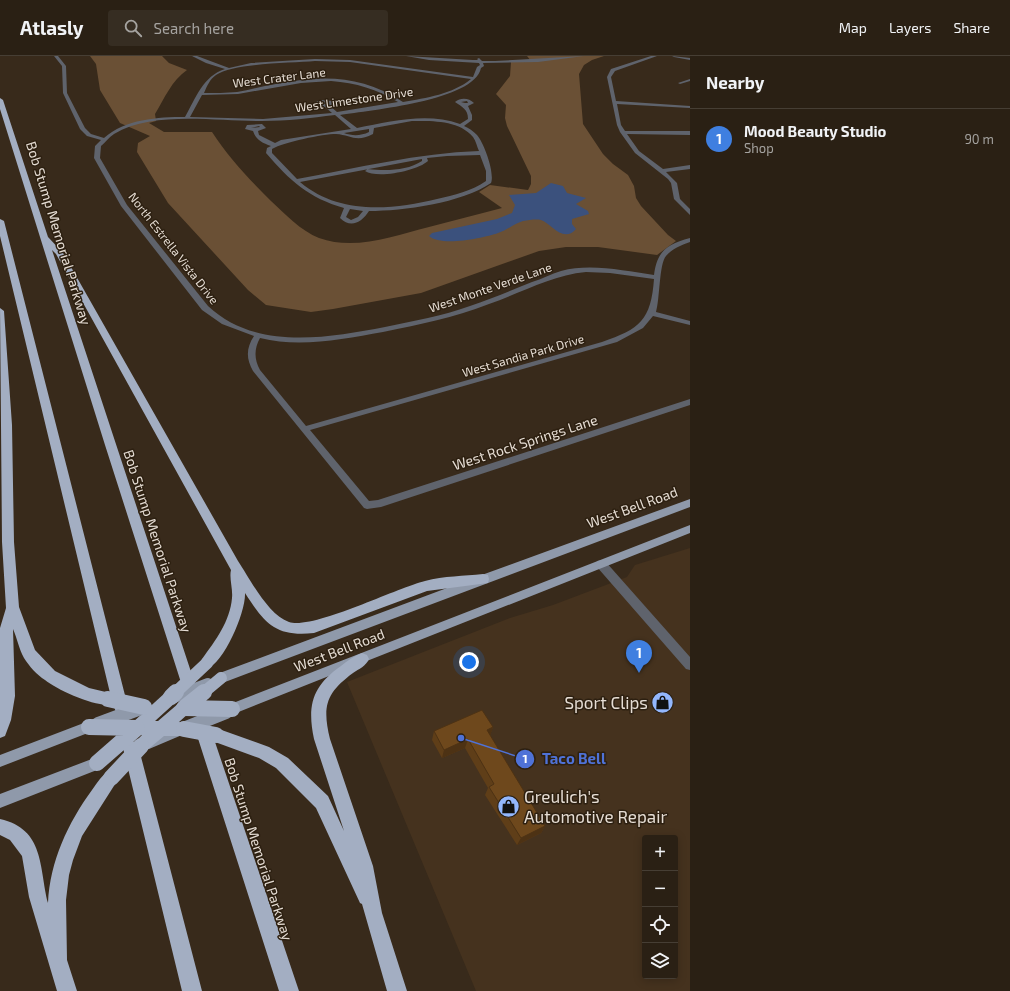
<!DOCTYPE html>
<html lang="en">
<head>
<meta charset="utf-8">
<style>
	body { margin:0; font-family:"Exo 2",sans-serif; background:#362d22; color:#f1f3f6 }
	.controls { position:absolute; right:12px; bottom:12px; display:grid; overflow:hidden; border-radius:4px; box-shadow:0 2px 10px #0003 }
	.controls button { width:36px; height:36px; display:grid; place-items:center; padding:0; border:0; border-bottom:1px solid #463e34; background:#2a2014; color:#f1f3f6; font:20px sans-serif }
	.you { position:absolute; left:469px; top:606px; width:14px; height:14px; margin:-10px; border:3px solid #fff; border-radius:50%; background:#1a73e8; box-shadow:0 0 0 6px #1a73e833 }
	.badge { display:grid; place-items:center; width:26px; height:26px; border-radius:50%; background:#93b7fd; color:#fff; font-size:13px; font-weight:700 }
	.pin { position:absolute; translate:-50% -33px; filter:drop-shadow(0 1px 2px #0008) }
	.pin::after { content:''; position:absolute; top:21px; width:14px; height:12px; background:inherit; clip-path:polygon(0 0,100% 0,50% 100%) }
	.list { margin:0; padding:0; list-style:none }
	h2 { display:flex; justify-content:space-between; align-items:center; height:52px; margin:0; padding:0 16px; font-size:17px }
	h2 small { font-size:13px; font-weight:400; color:#a5a3a0 }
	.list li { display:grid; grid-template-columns:26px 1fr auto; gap:12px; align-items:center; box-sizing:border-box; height:60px; padding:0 16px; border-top:1px solid #463e34 }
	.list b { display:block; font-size:15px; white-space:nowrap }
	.list p { margin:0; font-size:13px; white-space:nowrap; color:#a5a3a0 }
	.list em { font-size:13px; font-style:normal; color:#a5a3a0 }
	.icon { flex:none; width:22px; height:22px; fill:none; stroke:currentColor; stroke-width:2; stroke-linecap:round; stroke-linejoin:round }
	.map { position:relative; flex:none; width:690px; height:935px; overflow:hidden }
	header { display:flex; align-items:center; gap:24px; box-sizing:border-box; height:56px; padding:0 20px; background:#2a2014; border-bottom:1px solid #463e34 }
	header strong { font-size:19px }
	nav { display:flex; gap:22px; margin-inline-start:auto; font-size:14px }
	.search { width:280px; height:36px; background:#362d22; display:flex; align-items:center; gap:10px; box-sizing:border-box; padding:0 14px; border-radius:4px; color:#a5a3a0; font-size:15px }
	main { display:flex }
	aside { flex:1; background:#2a2014 }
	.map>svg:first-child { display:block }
</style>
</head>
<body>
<header>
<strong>Atlasly</strong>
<div class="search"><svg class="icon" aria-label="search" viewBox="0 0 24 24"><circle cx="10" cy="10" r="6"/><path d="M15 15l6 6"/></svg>Search here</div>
<nav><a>Map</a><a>Layers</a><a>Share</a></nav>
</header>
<main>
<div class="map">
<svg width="690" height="935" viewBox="0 0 690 935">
	<rect width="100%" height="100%" fill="#382a1b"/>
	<path fill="#45321e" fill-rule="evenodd" d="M690 492V935H476L347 626 510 562 553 549 627 521 635 509ZM645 782H675V920H645Z"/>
	<path fill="#6a5035" d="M90 0H162L169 7 187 14C172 24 164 43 155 58L156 65 149 67 164 76H212C228 101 250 124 271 145 285 158 301 175 319 182 355 195 393 180 429 171 453 165 478 158 502 152L479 136 490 129 528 134 531 128V120L507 70 505 62 506 49 496 38 510 20 511 6 531 5 527 0H604L592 4 584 9 579 18 583 68 603 98 613 108 628 119 634 130 636 142 641 150 668 179 676 185 657 199 598 191H566L539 195 421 237 333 253 311 256 266 249 248 234 168 147 137 96 138 87 150 80 120 67 100 34 96 8Z"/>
	<path fill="#3b517d" d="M551 127 563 130 567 137 586 142 576 148 588 155 589 158 572 163V168L576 173C563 188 551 167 541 164 536 163 529 164 523 165 514 168 507 174 498 177 484 182 441 191 429 180L432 177 497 163 512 157 515 149 509 139 536 137Z"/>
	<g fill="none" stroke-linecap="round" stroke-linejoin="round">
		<path fill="#5f636c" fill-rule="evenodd" d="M54 0H58L66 10 67 37 85 72 91 78 104 82C125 63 158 61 185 61 196 42 203 20 225 13L206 7 192 0H197L229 12 251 7 315 3 350 4 473 21 477 11 480 9 479 7 429 4 406 0 473 4H478L477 3 479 2 482 5H495L584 0 538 6 483 7 484 10 481 12C474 45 370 54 340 59L357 72C390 66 426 56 460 68L468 63C468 53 462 51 455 46 461 41 469 42 474 47L468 50 472 59V64L464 70C469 72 473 75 477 79 484 87 495 117 491 127 462 147 403 155 369 155 362 166 351 173 340 162L344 152C309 142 290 125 266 97L267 92 271 90C262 87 256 84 253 75L245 73 247 69 262 68 266 72 258 75 259 79 275 87 281 84 351 73 335 59C311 62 287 65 262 65 218 66 154 54 114 78 109 81 105 87 101 90L100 102 127 149 208 250C256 295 327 282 385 271 414 265 442 260 470 250 491 243 512 234 532 226 542 223 551 218 561 215 591 207 624 215 654 219 657 195 667 188 690 182V186C681 189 672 193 666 200 659 208 660 243 656 256L690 265V269L653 260 643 272 617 286 310 374 369 445 378 444 690 343V349L381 451 367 453 364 452 253 315C246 303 246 292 254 280L222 268 202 254 121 150 94 102 95 90 101 84 87 80 80 73 63 37 62 10ZM315 5 350 6 471 23C453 38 426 42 403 46 361 19 324 19 276 28 263 30 250 34 237 36 226 37 215 37 204 37 207 30 210 23 216 19 233 7 292 7 315 5ZM331 25C356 27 377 33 398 46L337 56 330 50 333 48V45L320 44 314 47 320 51H325L332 57 263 63 190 61 202 39 238 38 301 27ZM467 45 468 47H465L461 46ZM321 46 329 47 323 48 320 47ZM412 65C432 65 459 64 473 81 476 85 477 91 479 95 418 97 358 112 297 123L272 97V93C284 86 323 78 336 78 351 79 356 87 373 78L374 72ZM259 70 260 71 251 72ZM369 73V76C361 80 352 80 344 77ZM480 99 486 115V125C472 135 454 139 437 143 391 154 339 159 300 126L422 103V105C407 115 385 115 368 113L365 115C377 123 417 115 428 105L427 102 447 100ZM350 153 363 155 358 161 351 164 346 161ZM586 216 610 217 654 223C651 264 640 273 602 286L306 370 260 314C254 303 254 293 260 282 300 292 343 283 383 276 422 268 452 262 489 248 521 237 552 219 586 216Z
			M651 0H657L615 15 611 21 616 45 690 50V52L617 48 621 69 625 75H690V79L627 78 639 95 663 113 690 109V113L666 116 677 127 680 143 690 153V159L674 143 671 127 668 123 635 97 620 76 617 69 607 21 611 13Z
			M672 0 690 2V4L674 1Z
			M690 23V25L680 28 678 27Z
			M601 504 605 505 690 601V614L686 613 597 511 596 508 597 505Z"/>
		<path fill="#8f99aa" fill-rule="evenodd" d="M690 443V451L225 626 221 627 217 626 215 622 217 618 479 520Z
			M690 469V477L236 657 232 659 228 657 226 653 228 649Z
			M89 665 93 667 95 671 93 675 0 711V699Z
			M178 669 182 671 184 675 182 679 149 693 144 691 143 687 144 683Z
			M97 701 102 702 104 707 102 712 0 752V738Z"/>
		<path fill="#a3aec2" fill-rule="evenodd" d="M0 42 3 44 48 181 63 197 238 505C250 523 268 559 289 566 313 574 396 532 425 525 444 520 464 520 483 518L488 519 489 523 488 527 427 535 314 577C276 581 265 568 245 537 246 556 224 607 207 613L202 611 200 607 202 603C216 584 230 565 232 542 233 533 229 522 231 514L56 198 52 194 197 634 195 639 190 641 185 639 105 389 0 53Z
			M0 163 4 165 128 651 126 656 121 658 116 656 113 648C99 653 57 634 45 624 37 619 29 610 24 602 19 593 17 582 13 573L15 640 11 664 5 680 0 682V572L6 552 2 486 0 252 4 255 12 369 14 486 19 551 35 594 55 615 89 632 110 637 0 180Z
			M362 597 367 599 369 603C366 610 359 613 353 617 326 637 322 650 330 683L373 810 382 857 407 935H387L362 848 360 847 316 752 276 712 259 702 215 686 299 935H279L194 670 197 665 202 663 207 665 211 674 216 672 269 691 288 702 328 740 344 775 314 683C307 650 312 630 341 610 347 605 354 600 362 597Z
			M171 634 176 636 178 641 176 646 155 665H158L179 647 184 645 189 647 191 652 189 657 179 666 189 668 192 673 189 678 184 680H164L146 695 140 697 202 935H182L123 692 126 687 131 685 135 686 142 679 132 677 129 672 132 667 166 636Z
			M111 714 117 716 119 722 82 780 73 804 69 819 66 844 67 904 77 935H57L29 841 22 800 10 784 0 779V763C45 773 39 812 48 847 50 805 68 767 92 734 98 726 102 718 111 714Z"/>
		<path stroke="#8f99aa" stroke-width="10" d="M182 637 208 627"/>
		<path stroke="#8f99aa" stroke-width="14" d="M174 640 185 636
			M98 668 141 652
			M186 672 226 656"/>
		<path stroke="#a3aec2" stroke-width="12" d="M175 637 207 607
			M203 637 221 622"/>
		<path stroke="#a3aec2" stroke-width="16" d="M171 641 176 636
			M108 643 144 651
			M184 652 232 653
			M184 652 204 636
			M89 671 137 672
			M184 673 216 679
			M97 707 137 672
			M111 722 141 690"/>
	</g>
	<path fill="#5f3e18" d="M493 671 490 679 545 770 541 777 517 789 485 739 488 732 465 692 442 702 432 684 434 675Z"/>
	<path fill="#4d3214" d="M493 671 490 680 487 674Z
		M468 683 465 692 442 702 444 694Z
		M545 770 541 777 517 789 521 782Z"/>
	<path fill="#6e481c" stroke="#4d3214" d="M482 654 493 671 487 674 545 770 521 782 489 731 494 728 468 683 444 694 434 675Z"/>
	<defs>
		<symbol id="shop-disc" viewBox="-11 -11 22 22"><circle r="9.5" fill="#93b7fd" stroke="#2d2011"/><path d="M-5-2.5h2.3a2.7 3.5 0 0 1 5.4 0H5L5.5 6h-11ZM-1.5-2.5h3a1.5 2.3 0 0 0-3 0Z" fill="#111"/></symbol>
	</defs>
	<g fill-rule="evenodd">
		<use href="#shop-disc" x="650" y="634" width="25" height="25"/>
		<use href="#shop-disc" x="496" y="738" width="25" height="25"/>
	</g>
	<g text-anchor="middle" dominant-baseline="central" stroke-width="3" stroke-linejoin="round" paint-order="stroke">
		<g font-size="12" fill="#e6ddd4" stroke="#2d2011">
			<text transform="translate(279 21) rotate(-7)">West Crater Lane</text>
			<text transform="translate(354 43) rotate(-8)">West Limestone Drive</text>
			<text transform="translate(174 192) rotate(52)">North Estrella Vista Drive</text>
			<text transform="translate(490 231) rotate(-19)">West Monte Verde Lane</text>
			<text transform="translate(523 299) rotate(-16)">West Sandia Park Drive</text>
		</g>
		<g font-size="14" fill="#e6ddd4" stroke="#2d2011">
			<text transform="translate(59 177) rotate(73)">Bob Stump Memorial Parkway</text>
			<text transform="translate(525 386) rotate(-18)">West Rock Springs Lane</text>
			<text transform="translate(632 451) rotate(-20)">West Bell Road</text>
			<text transform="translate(158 485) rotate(72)">Bob Stump Memorial Parkway</text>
			<text transform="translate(339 594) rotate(-21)">West Bell Road</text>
			<text transform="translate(259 793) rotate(72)">Bob Stump Memorial Parkway</text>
		</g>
		<g font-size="17" fill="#e6ddd4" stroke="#2d2011" text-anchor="end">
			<text x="648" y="646">Sport Clips</text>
			<text x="524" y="740" text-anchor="start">Greulich's<tspan x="524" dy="20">Automotive Repair</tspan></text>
		</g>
	</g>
	<path fill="none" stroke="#4f72d7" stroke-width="1.5" d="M461 682L525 703"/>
	<g fill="#4f72d7" stroke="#2d2011" stroke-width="1.5">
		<circle cx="461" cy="682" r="4"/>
		<circle cx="525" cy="703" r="10"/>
	</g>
	<g font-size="12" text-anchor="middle" font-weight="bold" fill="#fff">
		<text x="525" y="707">1</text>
	</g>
	<g font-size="15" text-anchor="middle" font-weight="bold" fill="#4f72d7" stroke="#2d2011" stroke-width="3" stroke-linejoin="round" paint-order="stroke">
		<text x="574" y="708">Taco Bell</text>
	</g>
</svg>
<div class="controls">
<button>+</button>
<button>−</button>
<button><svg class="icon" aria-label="locate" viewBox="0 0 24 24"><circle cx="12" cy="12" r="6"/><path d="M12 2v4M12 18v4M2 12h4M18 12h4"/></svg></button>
<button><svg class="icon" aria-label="layers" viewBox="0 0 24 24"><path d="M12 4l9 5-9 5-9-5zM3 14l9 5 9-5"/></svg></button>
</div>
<div class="you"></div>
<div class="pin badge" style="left:639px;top:617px;background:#3f7fe0">1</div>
</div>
<aside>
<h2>Nearby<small></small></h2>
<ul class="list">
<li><span class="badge" style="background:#3f7fe0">1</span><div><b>Mood Beauty Studio</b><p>Shop</p></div><em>90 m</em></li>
</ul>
</aside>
</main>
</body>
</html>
